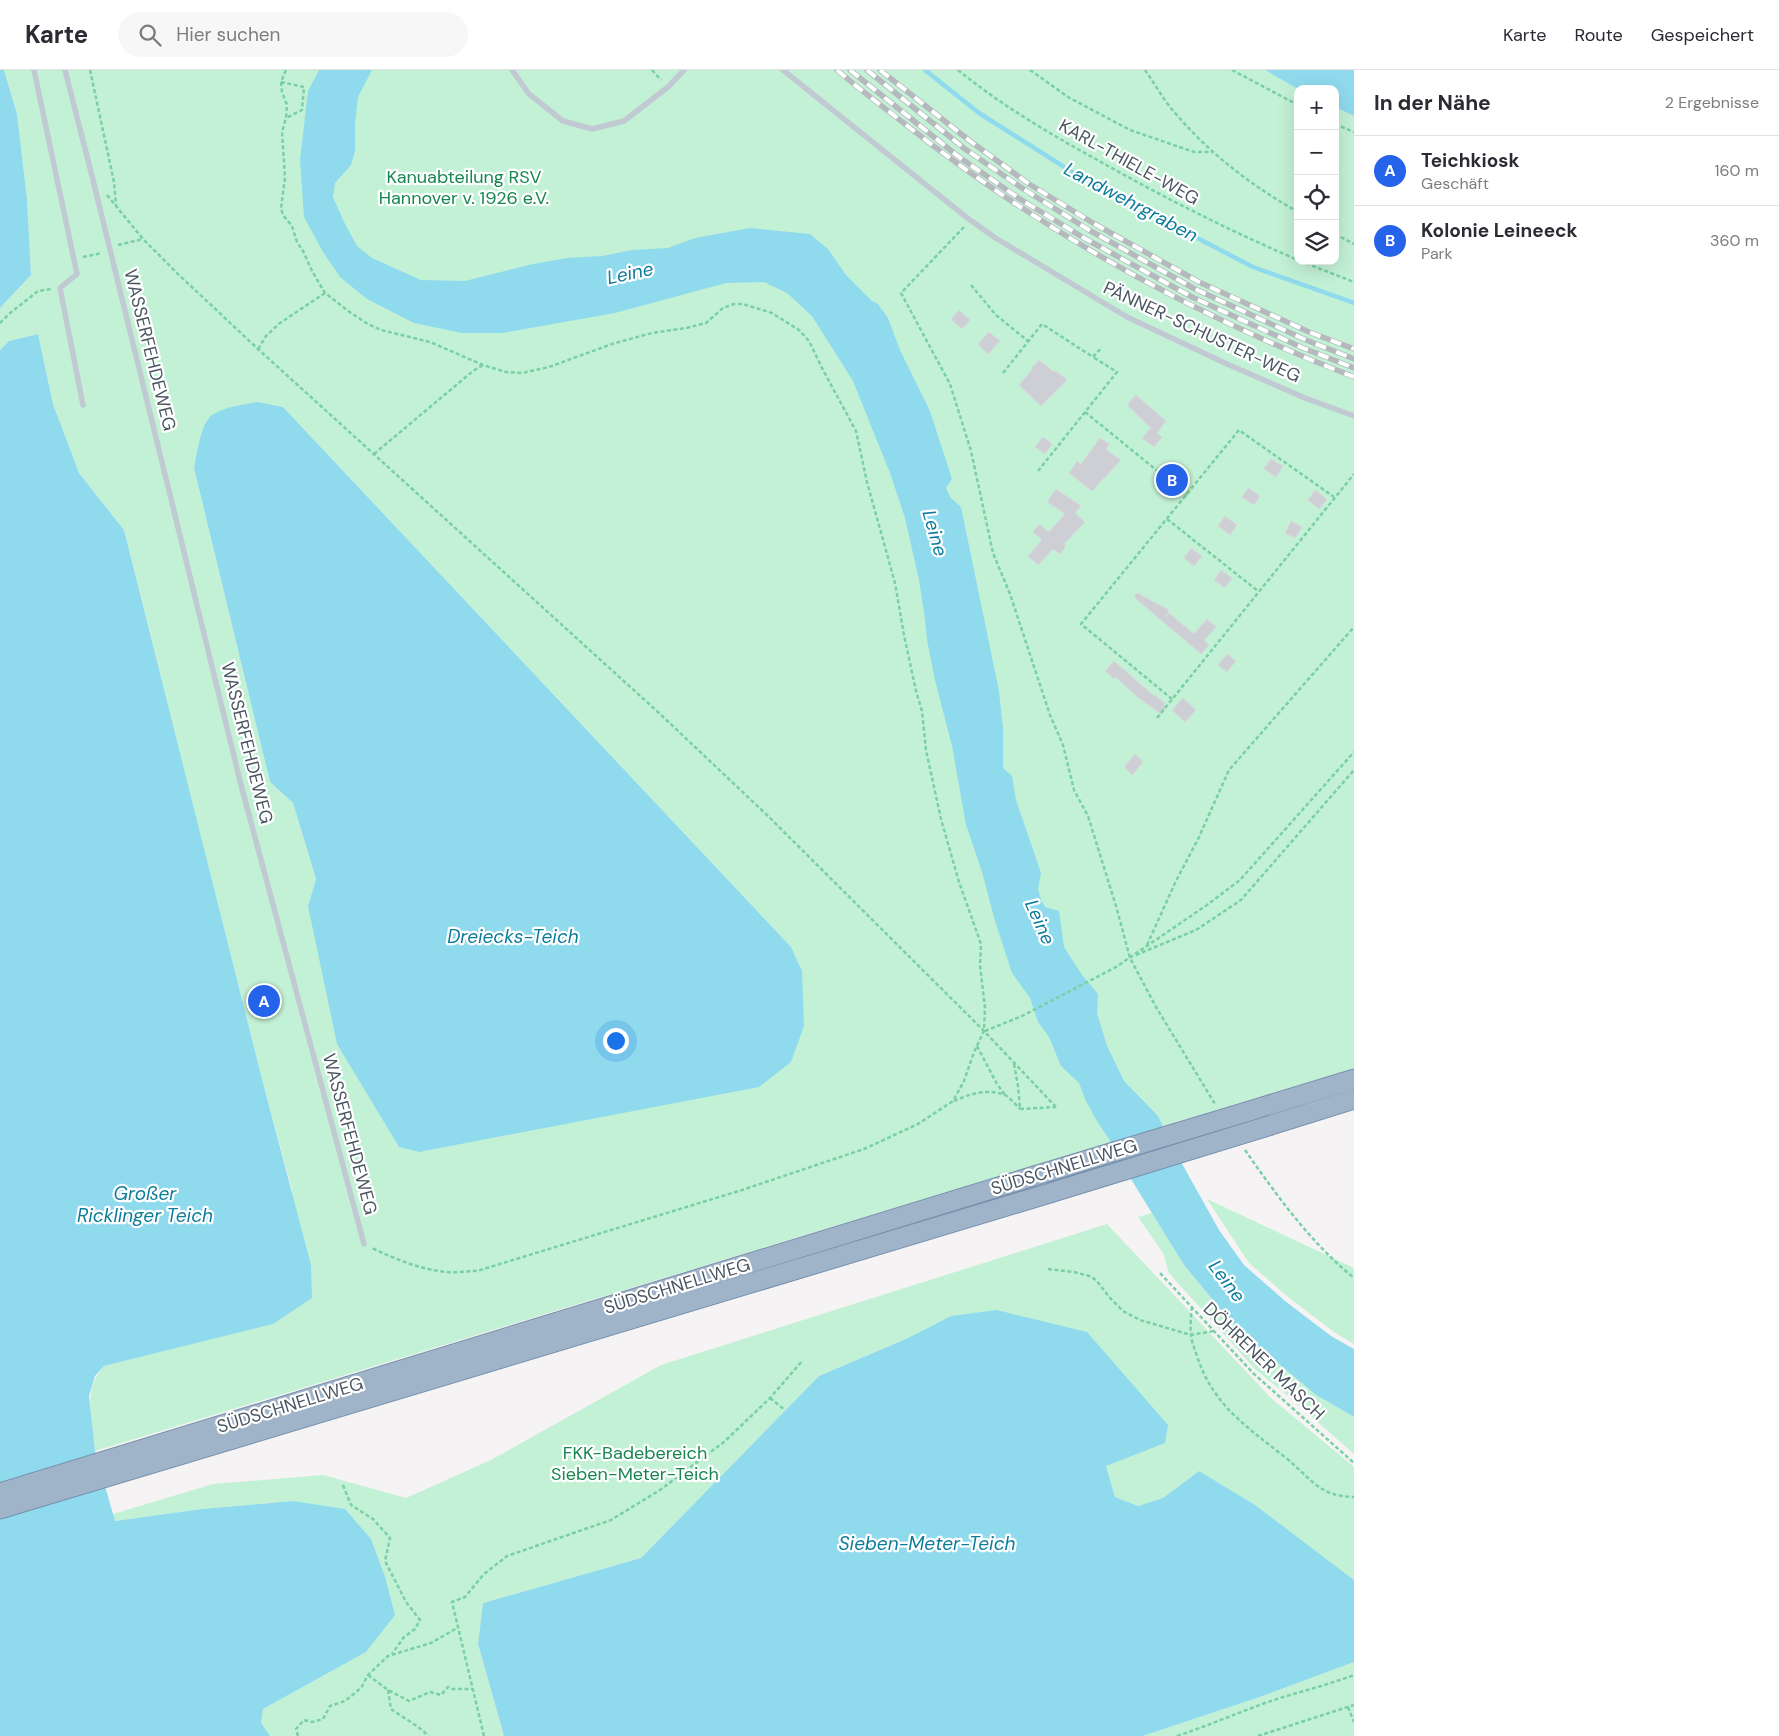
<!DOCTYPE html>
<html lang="de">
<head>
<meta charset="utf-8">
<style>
	body { margin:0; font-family:"DM Sans",sans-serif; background:#f7f7f7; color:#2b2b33 }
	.controls { position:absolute; right:15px; top:15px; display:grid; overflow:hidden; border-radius:10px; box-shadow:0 5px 20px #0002 }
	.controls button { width:45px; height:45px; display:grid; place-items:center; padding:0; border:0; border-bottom:1px solid #e1e1e2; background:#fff; color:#2b2b33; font:25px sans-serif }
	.you { position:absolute; left:615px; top:970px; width:18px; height:18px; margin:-12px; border:4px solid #fff; border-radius:50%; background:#1a73e8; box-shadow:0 0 0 8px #1a73e833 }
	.badge { display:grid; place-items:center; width:32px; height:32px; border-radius:50%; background:#2563eb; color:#fff; font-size:16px; font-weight:700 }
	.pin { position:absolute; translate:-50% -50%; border:2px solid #fff; box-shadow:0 1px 5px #0006 }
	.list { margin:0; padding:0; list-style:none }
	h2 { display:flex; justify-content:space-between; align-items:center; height:65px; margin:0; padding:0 20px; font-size:21px }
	h2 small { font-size:16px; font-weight:400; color:#7c7c81 }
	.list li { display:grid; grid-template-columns:32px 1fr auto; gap:15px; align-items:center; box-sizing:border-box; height:70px; padding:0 20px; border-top:1px solid #e1e1e2 }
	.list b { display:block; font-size:19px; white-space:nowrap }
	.list p { margin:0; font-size:16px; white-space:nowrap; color:#7c7c81 }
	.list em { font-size:16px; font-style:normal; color:#7c7c81 }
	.icon { flex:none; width:28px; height:28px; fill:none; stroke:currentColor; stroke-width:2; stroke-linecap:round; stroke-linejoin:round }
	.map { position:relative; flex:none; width:1354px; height:1666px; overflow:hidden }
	header { display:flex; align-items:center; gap:30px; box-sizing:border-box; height:70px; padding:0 25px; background:#fff; border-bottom:1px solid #e1e1e2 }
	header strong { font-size:24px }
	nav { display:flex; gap:28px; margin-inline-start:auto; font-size:18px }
	.search { width:350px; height:45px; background:#f7f7f7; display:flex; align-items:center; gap:12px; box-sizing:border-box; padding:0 18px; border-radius:28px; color:#7c7c81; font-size:19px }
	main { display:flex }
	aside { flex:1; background:#fff }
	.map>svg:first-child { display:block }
</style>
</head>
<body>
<header>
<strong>Karte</strong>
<div class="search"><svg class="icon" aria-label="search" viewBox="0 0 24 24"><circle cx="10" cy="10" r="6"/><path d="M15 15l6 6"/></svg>Hier suchen</div>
<nav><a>Karte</a><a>Route</a><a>Gespeichert</a></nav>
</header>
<main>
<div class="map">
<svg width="1354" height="1666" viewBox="0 0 1354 1666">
	<rect width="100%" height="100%" fill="#f5f3f3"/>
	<path fill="#c3f1d5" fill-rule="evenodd" d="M4 0H1265L1298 19V191H1335V37L1354 46V998L95 1381C92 1350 82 1321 104 1296L273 1254 292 1120 263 1013 124 460 79 403 53 334 38 264 9 271 0 280V238L31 205 27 129 17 44ZM258 332 283 337 791 877 308 836 316 809 293 733 270 712 194 398Z
		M1207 1129 1354 1198V1274L1334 1262 1288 1227 1249 1193Z
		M1152 1143 1184 1195 1221 1240 1248 1268 1316 1325 1354 1347V1384L1288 1326 1255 1299 1169 1203 1163 1183 1138 1147Z
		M1107 1154 1271 1328 1354 1397V1510L1199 1401 1163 1428 1138 1436 1115 1427 1106 1396 1130 1385 951 1246 906 1269 819 1306 641 1488 483 1533 478 1574 504 1666H270L260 1653 263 1639 366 1582 293 1431 202 1439 115 1451 113 1444 213 1414 323 1405 406 1428 491 1390 661 1295Z
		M1354 1592V1666H1143L1257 1628Z"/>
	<path fill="#90daee" d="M0 0H4L17 44 27 129 31 205 0 238Z
		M319 0H372L358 27 355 54V81L351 95 335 113 333 127 344 152 357 176 372 188 421 210 465 211 533 194 567 188 602 186 632 180 668 178 695 168 750 158 810 164 828 179 846 205 872 231 878 234 888 248 900 280 930 341 952 409 946 418 950 427 961 437 999 621 1003 658V698L1012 706 1016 730 1041 803 1038 819 1041 830 1045 837 1059 841 1064 877 1082 905 1098 924 1097 943 1107 976 1124 1011 1158 1046 1171 1074 1219 1160 1244 1195 1285 1231 1331 1266 1354 1279V1347L1316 1325 1248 1268 1221 1240 1184 1195 1118 1088 1109 1069 1098 1053 1086 1031 1079 1013 1061 996 1049 967 1038 952 1030 928 1012 903 995 851 982 802 966 755 952 676 935 610 927 570 925 549 919 510 905 448 890 403 853 311 812 246 787 223 764 212 726 213 615 243 503 263H462L414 253 367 229 340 207 323 182 304 147 300 90 308 21Z
		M1265 0H1354V46L1335 37V19H1298Z
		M38 264 53 334 79 403 124 460 263 1013 311 1195 312 1228 273 1254 104 1296 95 1306 89 1326 95 1381 115 1451 202 1439 293 1431 345 1439 371 1469 385 1507 395 1545 366 1582 263 1639 261 1653 270 1666H0V280L9 271Z
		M258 332 283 337 791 877 802 901 804 956 791 992 759 1017 419 1082 399 1077 337 974 308 836 316 809 293 733 270 712 194 398C197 384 200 359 209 348 218 338 245 334 258 332Z
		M997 1240 1087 1262 1168 1355 1165 1373 1106 1396 1115 1427 1138 1436 1163 1428 1199 1401 1255 1435 1354 1510V1592L1257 1628 1143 1666H504L478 1574 483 1533 641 1488 819 1306 906 1269 951 1246Z"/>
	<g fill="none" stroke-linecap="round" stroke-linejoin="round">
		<path stroke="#90daee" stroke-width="4.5" d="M925 0 979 43 1080 107 1253 197 1354 233"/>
	</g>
	<path fill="#cdcfd5" stroke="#d7d9de" d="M959 240 970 250 962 259 951 249Z
		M989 262 1000 271 988 284 978 274Z
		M1039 290 1054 302 1055 301 1067 309 1060 318H1059L1041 336 1019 315 1032 300 1031 299Z
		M1136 325 1166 351 1157 363 1162 367 1154 377 1142 368 1151 358 1153 360 1127 335Z
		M1043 367 1052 374 1045 384 1035 377Z
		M1100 368 1109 374 1106 380 1121 390 1092 421 1069 403 1077 391 1081 394Z
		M1271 389 1283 396 1276 407 1264 399Z
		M1248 418 1260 426 1254 435 1242 427Z
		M1056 419 1081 436 1075 443 1085 452 1064 474 1066 476 1060 484 1053 479 1038 495 1028 486 1042 470 1033 462 1039 454 1049 462 1065 444 1047 432Z
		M1315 420 1327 429 1319 439 1308 430Z
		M1225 446 1237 455 1230 465 1218 456Z
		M1291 451 1302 457 1295 468 1285 463Z
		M1191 478 1202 486 1194 496 1184 488Z
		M1221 500 1232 508 1225 518 1214 510Z
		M1137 523 1169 540 1166 547 1169 543 1194 564 1207 549 1216 557 1204 570 1209 575 1201 584 1134 527Z
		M1227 584 1236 591 1227 602 1218 595Z
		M1114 591 1154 626 1155 625 1165 633 1164 635 1167 637 1161 644 1136 626 1116 607 1114 609 1105 601Z
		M1183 628 1196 640 1185 652 1172 640Z
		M1135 684 1143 692 1132 705 1124 697Z
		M267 915 274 945 262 947 254 918Z"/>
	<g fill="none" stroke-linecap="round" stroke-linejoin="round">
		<defs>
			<path id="trunk" d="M1256 1039 1354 1009
				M1271 1055 1354 1029
				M0 1423 1034 1106
				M0 1439 1050 1123"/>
		</defs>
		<use href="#trunk" stroke="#7690ad" stroke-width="21"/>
		<path stroke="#7ad0a6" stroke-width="2.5" stroke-dasharray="4 2.5" stroke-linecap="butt" d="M90 0 114 112 116 135
			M286 0 281 12 282 22 287 35 286 48 282 62 285 108 281 138 283 145 292 156 297 172 303 181 312 201 325 223 351 243 368 254 381 260 430 272 483 295 506 302 522 303 549 297 612 274 652 263 686 258 706 253 723 238 734 234H743L772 243 799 260 809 271 823 300 856 361 867 412 895 513 904 565 916 621 922 641 926 680 941 749 959 812 981 874 980 895 985 938 984 961 974 982 964 1011 953 1031 918 1054 864 1079 742 1120 477 1201C467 1201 456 1203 446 1202 419 1199 395 1189 372 1178
			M652 0 661 10
			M958 0C1002 36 1052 65 1101 92 1165 128 1230 161 1298 190
			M1030 0 1068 27 1130 60 1194 82H1212
			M1145 0C1155 14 1164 31 1176 44 1210 84 1252 116 1298 142
			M1232 0 1298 35
			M281 12 304 17 302 40 286 48
			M1335 54 1354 62
			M107 125 143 169 179 205 258 279 659 643 768 746 984 961 1056 1037
			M964 157 901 223 950 314 971 381 993 483 1010 524 1050 645 1063 675 1074 720 1088 746 1116 836 1130 888 1156 937 1215 1034
			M1335 164 1354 174
			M118 175 143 169
			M83 187 102 183
			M1300 191 1354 212
			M971 215 996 245 1029 272
			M0 253 9 244 38 221 51 219
			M258 279 266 266 280 253 325 223
			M1003 303 1042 254 1093 287 1102 277
			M1085 342 1187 425
			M374 384 473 301 483 295
			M1038 401 1117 302 1093 287
			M1167 449 1258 521
			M1172 629 1081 554 1239 360 1334 427
			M1157 648 1354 404
			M1147 875 1175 813 1199 767 1229 700 1354 557
			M1136 885 1196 860 1241 830 1354 700
			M985 961 1022 946 1116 897 1207 835 1240 810 1354 682
			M977 976 997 1014 1005 1025
			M1014 994 1018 1016 1020 1039 1056 1037
			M954 1031C970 1024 987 1018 1005 1025 1010 1028 1015 1034 1020 1039
			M1245 1080C1277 1126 1311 1173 1354 1208
			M1048 1199 1074 1202 1089 1206 1096 1210 1110 1228 1123 1241 1140 1250 1191 1265 1214 1261
			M1160 1203 1253 1303 1354 1393
			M1192 1237C1191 1246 1190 1256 1191 1264 1191 1270 1194 1277 1196 1283 1212 1335 1246 1356 1286 1388 1312 1409 1318 1426 1354 1427
			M770 1328 785 1340
			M343 1415 351 1435 373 1449 390 1468 385 1491 406 1532 420 1550 415 1559 404 1567 392 1584
			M368 1605 388 1620 409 1631 430 1622 441 1625 448 1617 452 1619H473
			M388 1620 391 1639C402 1647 421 1657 428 1666
			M1348 1637 1354 1652
			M298 1666 296 1659 304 1650 312 1652 323 1649 330 1636 345 1631 361 1618 368 1605 388 1586 431 1573 457 1558
			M484 1666 452 1532 465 1527 484 1504 507 1486 611 1450 660 1420 724 1372 770 1328 803 1290
			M1177 1666C1207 1656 1235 1644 1265 1633 1294 1623 1325 1616 1354 1605
			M1258 1666 1354 1635"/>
		<path stroke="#c1cad2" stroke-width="5.5" d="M34 0 77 204 60 218 83 335
			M65 0 92 106 241 715 364 1174
			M512 0 529 24 563 51 592 59 624 51 668 17 684 0
			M783 0 966 147 994 167 1127 247 1227 294 1305 328 1354 346"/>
		<use href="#trunk" stroke="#9fb4c9" stroke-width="19"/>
		<defs>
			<path id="rail" d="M837 0C859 19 882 36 905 54 1041 161 1193 245 1354 307
				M850 0 959 87 1020 129 1084 168 1192 227 1303 278 1354 298
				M867 0 965 79 1025 120 1089 160 1195 219 1306 270 1354 289
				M880 0 970 71 1029 114 1093 153 1199 212 1309 262 1354 279"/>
		</defs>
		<use href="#rail" stroke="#b5b8bd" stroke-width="5.5"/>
		<use href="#rail" stroke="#fff" stroke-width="4" stroke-dasharray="11" stroke-linecap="butt"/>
		<defs>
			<path id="trunk-bridge" d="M1034 1106 1256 1039
				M1050 1123 1271 1055"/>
		</defs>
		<use href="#trunk-bridge" stroke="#7690ad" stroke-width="21" stroke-linecap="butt"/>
		<use href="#trunk-bridge" stroke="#9fb4c9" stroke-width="19"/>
	</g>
	<g text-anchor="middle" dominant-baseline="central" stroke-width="4.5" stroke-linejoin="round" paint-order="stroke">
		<g font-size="18" fill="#4a5661" stroke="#fff">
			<text transform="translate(1129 92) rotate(29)">KARL-THIELE-WEG</text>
			<text transform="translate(1202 262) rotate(25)">PÄNNER-SCHUSTER-WEG</text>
			<text transform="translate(150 280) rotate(76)">WASSERFEHDEWEG</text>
			<text transform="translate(247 673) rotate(76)">WASSERFEHDEWEG</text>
			<text transform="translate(350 1064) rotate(75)">WASSERFEHDEWEG</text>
			<text transform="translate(1064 1097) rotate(-17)">SÜDSCHNELLWEG</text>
			<text transform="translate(677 1216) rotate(-17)">SÜDSCHNELLWEG</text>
			<text transform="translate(1264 1291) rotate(44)">DÖHRENER MASCH</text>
			<text transform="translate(290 1335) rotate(-17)">SÜDSCHNELLWEG</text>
		</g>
		<g font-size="18" fill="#17864f" stroke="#fff">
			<text x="464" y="107">Kanuabteilung RSV<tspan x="464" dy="21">Hannover v. 1926 e.V.</tspan></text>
			<text x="635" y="1383">FKK-Badebereich<tspan x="635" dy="21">Sieben-Meter-Teich</tspan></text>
		</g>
		<g font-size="19" font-style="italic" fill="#0c7c9b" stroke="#fff">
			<text transform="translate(1131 132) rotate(28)">Landwehrgraben</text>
			<text transform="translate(630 203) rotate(-12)">Leine</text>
			<text transform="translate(935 463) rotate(74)">Leine</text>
			<text transform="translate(1040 852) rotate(66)">Leine</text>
			<text x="513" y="866">Dreiecks-Teich</text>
			<text x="145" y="1123">Großer<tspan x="145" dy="22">Ricklinger Teich</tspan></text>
			<text transform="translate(1227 1211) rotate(53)">Leine</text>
			<text x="927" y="1473">Sieben-Meter-Teich</text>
		</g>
	</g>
</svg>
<div class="controls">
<button>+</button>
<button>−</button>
<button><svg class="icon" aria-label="locate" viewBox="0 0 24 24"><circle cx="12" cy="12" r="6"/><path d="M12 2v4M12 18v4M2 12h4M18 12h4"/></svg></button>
<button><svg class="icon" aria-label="layers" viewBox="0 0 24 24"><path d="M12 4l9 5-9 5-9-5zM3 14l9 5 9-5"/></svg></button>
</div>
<div class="you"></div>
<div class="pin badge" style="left:264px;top:931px">A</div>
<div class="pin badge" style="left:1172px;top:410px">B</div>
</div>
<aside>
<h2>In der Nähe<small>2 Ergebnisse</small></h2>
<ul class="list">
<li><span class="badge">A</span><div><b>Teichkiosk</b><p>Geschäft</p></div><em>160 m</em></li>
<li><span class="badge">B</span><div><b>Kolonie Leineeck</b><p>Park</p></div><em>360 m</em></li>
</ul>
</aside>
</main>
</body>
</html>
